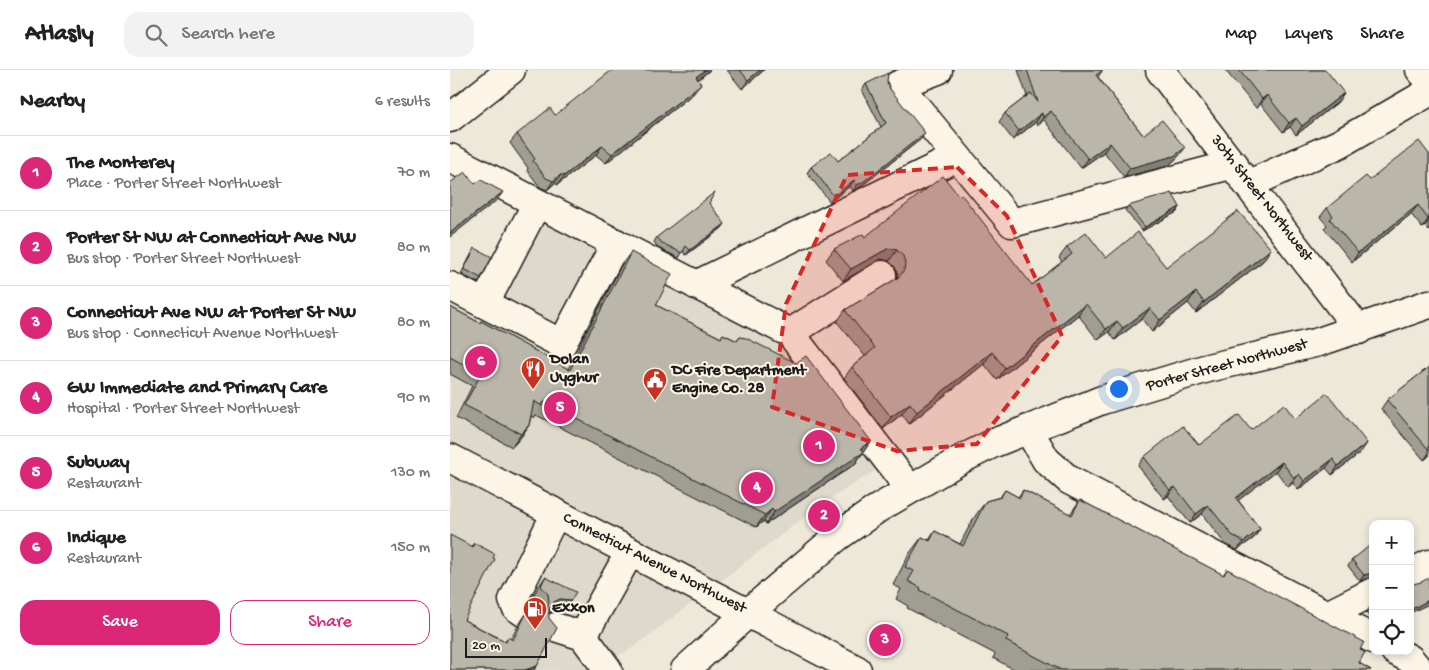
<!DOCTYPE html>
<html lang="en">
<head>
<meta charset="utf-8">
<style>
	body { margin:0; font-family:"Gochi Hand",sans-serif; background:#f2f2f2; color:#202124 }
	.controls { position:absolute; right:15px; bottom:15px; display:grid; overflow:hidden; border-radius:10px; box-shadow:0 2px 8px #0003 }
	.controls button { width:45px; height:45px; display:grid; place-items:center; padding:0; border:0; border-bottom:1px solid #e0e0e0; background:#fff; color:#202124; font:25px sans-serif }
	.scale { position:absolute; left:15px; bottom:12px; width:82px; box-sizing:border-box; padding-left:5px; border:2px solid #1c1c1c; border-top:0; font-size:14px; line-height:18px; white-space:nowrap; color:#1c1c1c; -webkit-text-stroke:4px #fcf5e5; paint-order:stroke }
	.you { position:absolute; left:668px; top:318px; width:18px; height:18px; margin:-12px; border:4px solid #fff; border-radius:50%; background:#1a73e8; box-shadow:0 0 0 8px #1a73e833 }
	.badge { display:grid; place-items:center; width:32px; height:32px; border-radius:50%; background:#db2777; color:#fff; font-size:16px; font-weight:700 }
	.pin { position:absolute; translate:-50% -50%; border:2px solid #fff; box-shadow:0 1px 5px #0006 }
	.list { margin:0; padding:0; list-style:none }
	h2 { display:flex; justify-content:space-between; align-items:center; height:65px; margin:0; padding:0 20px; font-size:21px }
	h2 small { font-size:16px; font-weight:400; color:#757577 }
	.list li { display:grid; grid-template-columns:32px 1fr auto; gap:15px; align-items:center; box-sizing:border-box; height:75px; padding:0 20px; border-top:1px solid #e0e0e0 }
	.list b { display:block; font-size:19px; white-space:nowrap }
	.list p { margin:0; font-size:16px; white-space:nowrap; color:#757577 }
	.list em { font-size:16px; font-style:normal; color:#757577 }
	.actions { display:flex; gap:10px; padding:15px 20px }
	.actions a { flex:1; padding:11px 0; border:1px solid #db2777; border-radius:15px; text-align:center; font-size:18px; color:#db2777 }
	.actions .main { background:#db2777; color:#fff }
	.icon { flex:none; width:28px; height:28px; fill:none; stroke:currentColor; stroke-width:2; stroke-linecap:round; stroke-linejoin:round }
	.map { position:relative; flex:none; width:979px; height:600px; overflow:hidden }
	header { display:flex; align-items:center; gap:30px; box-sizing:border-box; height:70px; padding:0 25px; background:#fff; border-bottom:1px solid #e0e0e0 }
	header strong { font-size:24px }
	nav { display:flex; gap:28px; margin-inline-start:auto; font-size:18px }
	.search { width:350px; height:45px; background:#f2f2f2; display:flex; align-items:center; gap:12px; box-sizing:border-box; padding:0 18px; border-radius:15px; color:#757577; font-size:19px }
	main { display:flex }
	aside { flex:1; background:#fff }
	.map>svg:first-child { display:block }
</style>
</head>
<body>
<header>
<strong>Atlasly</strong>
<div class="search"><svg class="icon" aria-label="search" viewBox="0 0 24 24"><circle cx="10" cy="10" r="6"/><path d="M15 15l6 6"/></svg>Search here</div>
<nav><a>Map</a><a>Layers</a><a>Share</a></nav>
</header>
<main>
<aside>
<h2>Nearby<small>6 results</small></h2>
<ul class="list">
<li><span class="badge">1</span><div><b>The Monterey</b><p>Place · Porter Street Northwest</p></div><em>70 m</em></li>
<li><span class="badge">2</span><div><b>Porter St NW at Connecticut Ave NW</b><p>Bus stop · Porter Street Northwest</p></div><em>80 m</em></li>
<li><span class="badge">3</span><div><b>Connecticut Ave NW at Porter St NW</b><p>Bus stop · Connecticut Avenue Northwest</p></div><em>80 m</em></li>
<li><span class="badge">4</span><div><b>GW Immediate and Primary Care</b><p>Hospital · Porter Street Northwest</p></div><em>90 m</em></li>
<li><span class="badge">5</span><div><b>Subway</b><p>Restaurant</p></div><em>130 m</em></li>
<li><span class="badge">6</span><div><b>Indique</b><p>Restaurant</p></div><em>150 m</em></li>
</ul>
<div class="actions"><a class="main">Save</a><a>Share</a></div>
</aside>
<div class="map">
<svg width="979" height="600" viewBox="0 0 979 600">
	<rect width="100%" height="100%" fill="#eee8d9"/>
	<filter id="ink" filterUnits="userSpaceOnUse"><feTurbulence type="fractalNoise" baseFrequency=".02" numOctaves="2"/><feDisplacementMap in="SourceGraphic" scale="10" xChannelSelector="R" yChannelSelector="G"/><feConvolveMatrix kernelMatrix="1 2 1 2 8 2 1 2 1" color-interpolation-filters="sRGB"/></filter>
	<g filter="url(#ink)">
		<path fill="#ded9cb" d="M85 136 340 269 434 395 369 436 184 577 141 600H0V206L39 224Z"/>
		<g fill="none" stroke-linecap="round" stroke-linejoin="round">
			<defs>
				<path id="minor" d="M488 0 448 15 562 153 784 94
					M710 0 909 260
					M970 0 979 10
					M0 48 61 0
					M0 88 340 263 459 418
					M799 114 889 74 979 22
					M246 215 507 87
					M0 216 112 274 166 173
					M35 233 87 133
					M340 263 432 205
					M578 359 596 390 619 410 923 569
					M960 504 979 494
					M75 543 66 537 63 530 106 443
					M298 543 387 467 427 439 512 389 544 373 652 330 758 298 869 272 979 234
					M877 545 923 522
					M105 557 133 566 158 600
					M133 566 180 482
					M945 581 960 589 969 600"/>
				<path id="major" d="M0 388 407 600
					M235 600 298 543"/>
			</defs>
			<use href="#minor" stroke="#1c1c1c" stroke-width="31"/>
			<use href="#major" stroke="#1c1c1c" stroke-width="31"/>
			<use href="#minor" stroke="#fcf5e5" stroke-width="28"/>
			<use href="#major" stroke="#fcf5e5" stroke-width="28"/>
		</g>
		<path fill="#a09d92" stroke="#1c1c1c" d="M260 0 248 10 244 23 156 93 146 85 107 115 105 113 97 120 90 117 77 100 78 98 60 73 67 64 105 45Z
			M277 0H314L292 19Z
			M568 0H652V1L648 7 693 65 728 87 718 96 674 107 654 82 631 98 594 50 587 56 586 52 563 70 549 52 555 43 577 26Z
			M775 0H876L888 32 846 65 840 57 833 62 811 34 806 38Z
			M437 12 440 19 471 69 409 118 403 121 400 116 380 132 357 103 361 97 388 91 431 57 412 20 416 14Z
			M979 84V161L975 156 972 158 961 144 902 192 874 158 877 155 870 147 877 138 920 110Z
			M259 133 272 158 236 185 233 181 229 188 208 178 204 172 207 167Z
			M678 136 730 137 727 142 692 161 675 140Z
			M415 167 582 215 612 192 609 188 617 177 656 188 716 197 813 191 746 243 738 233 702 262 692 249 665 270 659 262 648 270 628 245 547 310 534 294 459 354 452 344 433 359 394 308 402 297 415 286 387 252 395 240 447 208 448 204 445 197 439 191 431 189 393 211 376 190 384 179Z
			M25 178 31 208 28 213 11 204 22 183Z
			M181 182 206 235 271 268 273 264 287 271 290 267 421 371 405 394 316 454 314 451 306 457 86 345 84 348 81 346 79 355 71 367 62 377 6 348 22 316 0 304V237L30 253 31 251 118 299 172 194Z
			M979 297V386L974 390 931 339 937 330Z
			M845 349 917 373 911 382 882 405 876 398 848 420 843 413 838 417 826 401 788 430 810 459 804 468 787 480 775 474 752 444 740 453 718 426 714 429 688 396 694 387 749 375 801 360Z
			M555 420 568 427 573 420 620 444 630 430 773 505 777 499 910 580 909 593 921 600H565L543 588 545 584 457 538 458 536 446 529 451 519 443 515 459 484 472 467 479 470 485 461 510 474 523 449 536 431 550 427Z
			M24 473 14 550 55 571 58 567 61 569 68 556 76 544H90L89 537 82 529 87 519 95 507 121 530 113 543 101 542 99 543 87 596 84 600H0L22 476Z
			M902 490 923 507 910 511 898 496Z
			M923 536V551L916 543 920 537Z"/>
		<path fill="#827f77" stroke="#1c1c1c" d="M255 0H260L239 16 246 7Z
			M310 0H314L292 19 298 10Z
			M251 14 244 23 156 93 162 84Z
			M894 23 888 32 846 65 852 56Z
			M817 25 811 34 806 38 812 29Z
			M601 41 594 50 587 56 593 47Z
			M592 43 586 52 563 70 569 61Z
			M846 48 840 57 833 62 839 53Z
			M475 63 471 69 409 118 403 121 407 115Z
			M660 73 654 82 631 98 638 89Z
			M152 76 146 85 107 115 114 106Z
			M735 78 728 87 718 96 674 107 680 98Z
			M112 104 105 113 97 120 103 111Z
			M404 110 400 116 380 132 384 126Z
			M53 122 47 130 0 167V163Z
			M968 135 961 144 902 192 908 183Z
			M730 137 727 142 692 161 695 157Z
			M979 148V150L975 156 972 158Z
			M275 154 272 158 236 185 240 180Z
			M439 178 447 180 439 191 431 189 393 211 401 199Z
			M821 179 813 191 746 243 754 232Z
			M746 222 738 233 702 262 710 250Z
			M636 234 628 245 547 310 555 298Z
			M700 238 692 249 665 270 673 258Z
			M667 251 659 262 648 270 656 259Z
			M542 282 534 294 459 354 467 342Z
			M460 333 452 344 433 359 441 347Z
			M79 355 71 367 62 377 71 364Z
			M421 371 405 394 316 454 324 442Z
			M917 373 911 382 882 405 888 396Z
			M979 383V386L974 390Z
			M883 389 876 398 848 420 854 411Z
			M832 392 826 401 780 437 786 428Z
			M849 404 843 413 838 417 844 408Z
			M725 417 718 426 714 429 720 420Z
			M758 435 752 444 740 453 746 444Z
			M322 439 314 451 306 457 315 445Z
			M810 459 804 468 787 480 794 472Z
			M923 503V507L910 511 914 505Z
			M110 529 121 530 113 543 101 542 95 545 104 532Z
			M979 530V534L960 543V540Z
			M87 596 84 600H75Z"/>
		<path fill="#bab6aa" stroke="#1c1c1c" d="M162 0H255L246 7 251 14 162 84 152 76 114 106 112 104 103 111 96 108 83 91 85 89 67 64 100 38 105 45Z
			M290 0H310L298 10Z
			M577 0H652V1L646 5 693 65 712 50 735 78 724 86 680 98 660 73 638 89 601 41 593 47 592 43 569 61 555 43 581 23 588 32Z
			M789 0H876L894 23 852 56 846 48 839 53 817 25 812 29Z
			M438 3 437 12 440 19 475 63 413 112 407 115 404 110 384 126 361 97 381 82 388 91 436 53 416 14Z
			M969 71 979 84V148L978 149 968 135 908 183 880 149 883 146 877 138 916 106 920 110Z
			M15 102 25 114 31 110 53 122 0 163V113Z
			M493 106 509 126 511 124 582 215 622 184 617 177 636 162 656 188 688 162 716 197 788 141 821 179 754 232 746 222 710 250 700 238 673 258 667 251 656 259 636 234 555 298 542 282 467 342 460 333 441 347 402 297 425 278 395 240 449 207 454 200 455 193 453 186 447 180 439 178 401 199 384 179 413 164 415 167Z
			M265 122 259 133 275 154 240 180 236 176 232 183 212 173 207 167Z
			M722 123 730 137 695 157 678 136Z
			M25 178 42 187 31 208 14 199Z
			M181 182 222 204 206 235 271 268 273 264 287 271 290 267 296 268 346 293 356 286 421 371 411 378 414 382 324 442 322 439 315 445 94 332 92 336 84 331 79 355 71 364 14 335 31 304 0 287V237L30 253 31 251 120 300Z
			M979 297V380L937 330Z
			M877 323 917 373 888 396 883 389 854 411 849 404 844 408 832 392 786 428 810 459 794 472 782 465 758 435 746 444 725 417 720 420 694 387 733 356 749 375 789 345 801 360 834 334 845 349Z
			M555 420 570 428 573 420 622 445 630 430 774 505 777 499 914 572 910 580 915 582 909 593 921 600H611L556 571 558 566 470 520 471 518 458 511 464 501 455 497 472 467 480 471 485 461 513 476 536 431 551 427Z
			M0 465 23 477 24 473 45 484 43 488 45 489 14 550 56 572 58 567 63 570 76 544 90 545 97 539 99 532 98 524 91 516 95 507 126 522 121 530 110 529 104 532 99 539V548L107 558 87 596 75 600H0Z
			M923 473V503L914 505 902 490Z
			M979 508V530L960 540V513L963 514 971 512Z"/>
	</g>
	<path fill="#d62828" fill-opacity="0.2" stroke="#d62828" stroke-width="4" stroke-dasharray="10 6" stroke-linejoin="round" d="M507 97 557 146 612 266 527 374 447 381 322 337 336 234 397 105Z"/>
	<defs>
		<symbol id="restaurant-pin" viewBox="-11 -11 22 30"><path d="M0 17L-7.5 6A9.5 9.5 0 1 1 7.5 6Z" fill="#c8321e" stroke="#fcf5e5"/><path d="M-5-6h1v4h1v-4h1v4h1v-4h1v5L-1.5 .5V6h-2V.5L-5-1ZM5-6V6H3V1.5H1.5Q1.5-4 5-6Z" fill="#fff"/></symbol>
		<symbol id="civic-pin" viewBox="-11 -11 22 30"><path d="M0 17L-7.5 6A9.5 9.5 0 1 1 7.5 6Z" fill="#c8321e" stroke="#fcf5e5"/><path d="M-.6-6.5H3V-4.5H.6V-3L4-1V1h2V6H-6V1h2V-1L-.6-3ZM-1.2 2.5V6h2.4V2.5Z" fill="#fff"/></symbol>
		<symbol id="fuel-pin" viewBox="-11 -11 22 30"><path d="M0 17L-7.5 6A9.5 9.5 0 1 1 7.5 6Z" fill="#c8321e" stroke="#fcf5e5"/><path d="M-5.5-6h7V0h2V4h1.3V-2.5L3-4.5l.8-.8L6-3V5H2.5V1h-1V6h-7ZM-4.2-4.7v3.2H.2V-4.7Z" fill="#fff"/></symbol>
	</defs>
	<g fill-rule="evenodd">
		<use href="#restaurant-pin" x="69" y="285" width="28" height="38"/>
		<use href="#civic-pin" x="191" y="296" width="28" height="38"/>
		<use href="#fuel-pin" x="71" y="525" width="28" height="38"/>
	</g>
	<g text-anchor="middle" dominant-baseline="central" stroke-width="4" stroke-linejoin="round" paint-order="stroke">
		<g font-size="16" fill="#1c1c1c" stroke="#fcf5e5">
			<text transform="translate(811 129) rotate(52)">30th Street Northwest</text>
			<text transform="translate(777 296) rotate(-15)">Porter Street Northwest</text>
			<text transform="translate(204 494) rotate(27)">Connecticut Avenue Northwest</text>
		</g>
		<g font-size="16" font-weight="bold" fill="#1c1c1c" stroke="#fcf5e5" text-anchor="start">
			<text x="100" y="290">Dolan<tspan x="100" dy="18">Uyghur</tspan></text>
			<text x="222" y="301">DC Fire Department<tspan x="222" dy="18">Engine Co. 28</tspan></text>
			<text x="102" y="539">Exxon</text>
		</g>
	</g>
</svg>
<div class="controls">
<button>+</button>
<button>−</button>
<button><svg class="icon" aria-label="locate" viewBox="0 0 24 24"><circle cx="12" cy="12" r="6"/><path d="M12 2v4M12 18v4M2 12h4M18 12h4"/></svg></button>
</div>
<div class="scale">20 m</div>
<div class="you"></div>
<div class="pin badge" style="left:369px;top:376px">1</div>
<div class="pin badge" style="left:374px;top:446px">2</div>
<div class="pin badge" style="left:435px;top:570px">3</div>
<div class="pin badge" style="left:307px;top:418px">4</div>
<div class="pin badge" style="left:110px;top:338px">5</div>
<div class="pin badge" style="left:31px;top:292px">6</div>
</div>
</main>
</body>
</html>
